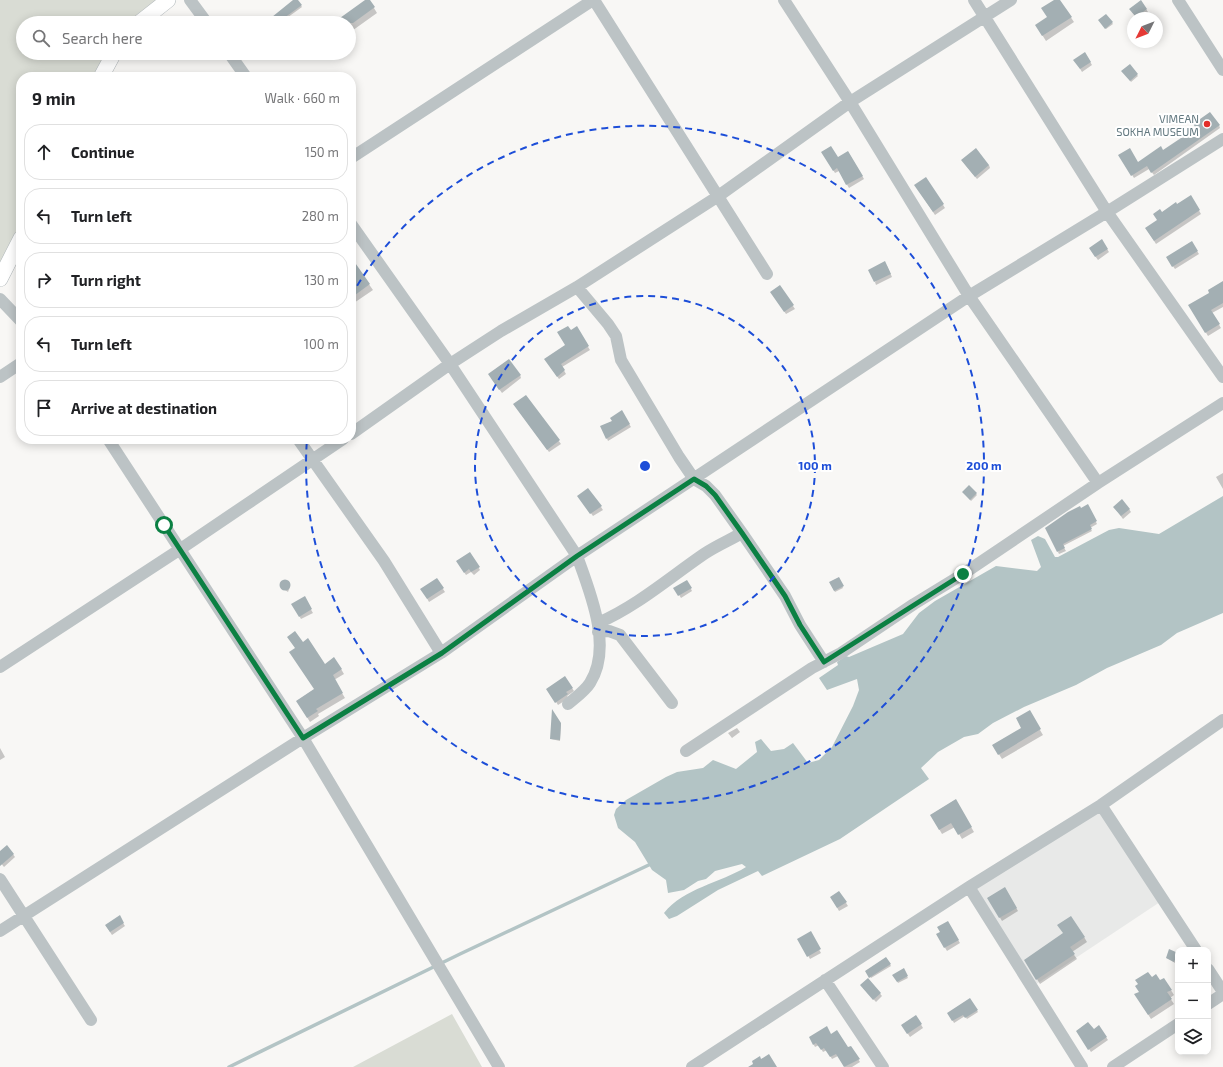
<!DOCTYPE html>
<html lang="en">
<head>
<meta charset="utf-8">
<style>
	body { margin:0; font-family:"Exo 2",sans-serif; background:#f6f6f6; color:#202124 }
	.controls { position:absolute; right:12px; bottom:12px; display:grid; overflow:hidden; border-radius:8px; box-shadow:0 2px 10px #0003 }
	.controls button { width:36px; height:36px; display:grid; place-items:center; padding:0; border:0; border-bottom:1px solid #e0e0e0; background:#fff; color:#202124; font:20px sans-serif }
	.compass { position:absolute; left:1127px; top:12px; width:36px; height:36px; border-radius:50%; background:#fff; box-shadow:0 2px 10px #0003; rotate:228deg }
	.stop { position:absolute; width:12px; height:12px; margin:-9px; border:3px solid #0b8043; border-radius:50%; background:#fff }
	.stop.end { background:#0b8043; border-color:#fff; box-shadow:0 1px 4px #0008 }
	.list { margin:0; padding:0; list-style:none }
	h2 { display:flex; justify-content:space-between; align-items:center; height:52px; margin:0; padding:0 16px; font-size:17px }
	h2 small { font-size:13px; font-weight:400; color:#757577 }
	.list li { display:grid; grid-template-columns:26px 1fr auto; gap:12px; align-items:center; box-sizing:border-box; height:56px; margin:0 8px 8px; padding:0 8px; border:1px solid #e0e0e0; border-radius:16px }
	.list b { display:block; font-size:15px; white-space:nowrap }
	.list em { font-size:13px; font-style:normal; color:#757577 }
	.icon { flex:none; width:22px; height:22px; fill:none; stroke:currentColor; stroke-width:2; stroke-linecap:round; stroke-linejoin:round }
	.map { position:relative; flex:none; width:1223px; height:1067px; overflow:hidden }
	.search { position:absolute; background:#fff; box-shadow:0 2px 10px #0003; left:16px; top:16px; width:340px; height:44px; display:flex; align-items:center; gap:10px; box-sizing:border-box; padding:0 14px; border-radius:22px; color:#757577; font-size:15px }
	.panel { position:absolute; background:#fff; box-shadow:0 2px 10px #0003; left:16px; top:72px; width:340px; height:372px; border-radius:16px }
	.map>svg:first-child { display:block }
</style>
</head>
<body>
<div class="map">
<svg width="1223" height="1067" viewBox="0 0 1223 1067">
	<rect width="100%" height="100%" fill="#f8f7f5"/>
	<path fill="#e8e9e8" d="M1099 808 1160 902 1035 985 974 888Z"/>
	<path fill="#d9dcd4" d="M0 0H168L139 23H23V53H114L101 77H21V238L0 279Z
		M452 1014 482 1067H353Z"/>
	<path fill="#b3c4c5" d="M1223 496V613L1177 633 1161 645 1107 668 1076 685 1024 707 993 723 978 734 964 737 938 752 921 768 929 779 840 839 762 876 758 871 718 890 677 916 669 919 664 913C684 888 720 883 746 867L742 864 715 871 706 879 698 881 684 890 668 893 666 880 652 870 635 842 618 828 614 815 616 809 626 800 666 777 677 772 703 768 713 760 736 769 757 752 755 742 761 739 771 751 784 749 793 743 808 763 819 760 832 747 853 706 859 690 857 679 827 690 819 678 838 665 837 662 846 656 849 657 903 634 919 613 935 601 996 566 1037 571 1041 567 1031 540 1038 536 1045 539 1055 557H1058L1109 530 1119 528 1159 534Z"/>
	<path fill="#0003" d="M295 0H297L302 7 284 20 286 23H277Z
		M367 0H369L377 13 349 33V23H335Z
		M1055 0H1059L1074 22 1046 41 1039 30 1048 17Z
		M1141 1 1148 12 1141 18H1137L1132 12Z
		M1106 15 1113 24 1106 29 1099 20Z
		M1085 53 1092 65 1082 72 1075 60Z
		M1129 66 1138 76 1131 82 1123 71Z
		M1219 125 1220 128 1154 175 1149 169 1134 178 1120 156 1137 163Z
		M822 152 838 158 848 152 864 179 849 188 839 171 835 173Z
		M964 163 989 165 990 168 977 179Z
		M926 178 945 208 935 215 917 188Z
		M1191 197 1201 214 1156 244 1146 228 1158 221 1161 213Z
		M1102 241 1109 252 1098 260 1090 249Z
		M1191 242 1199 254 1175 269 1167 258Z
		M351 259 373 290 351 305Z
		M887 266 892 277 876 285 875 282Z
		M1223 282V307L1212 313 1221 328 1208 336 1190 306 1211 293Z
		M780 287 795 309 786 314 773 295Z
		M576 328 590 350 562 367 566 374 559 379 547 362 566 345Z
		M520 375 521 378 502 393 491 378Z
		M526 396 561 444 549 452 516 407Z
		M622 412 631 427 608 441 602 426 613 421Z
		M1223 473V489L1216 477Z
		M969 486 977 495 971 501 964 493Z
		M580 499 601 507 603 510 593 516Z
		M1088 506 1097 524 1090 528 1092 531 1063 546 1066 551 1059 554 1058 552 1081 509Z
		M1114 507 1129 509 1131 512 1123 519Z
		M470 553 480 570 474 575 471 572 466 575 457 561Z
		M839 578 843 588 835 592 830 583Z
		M437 580 445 592 429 602 422 589Z
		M283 581H286L290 587 288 592 282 588 281 584Z
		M687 581 692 591 681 598 675 588Z
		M304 598 313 613 301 619 293 604Z
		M302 643 325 665 341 669 344 674 334 680 345 698 318 714 319 716 310 722 297 701 315 689Z
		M565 678 574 691 567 696 569 698 558 705 548 689Z
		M553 712 561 725 560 741 551 739Z
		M1029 712 1043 735 1002 759 993 745 1023 728Z
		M737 728 740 732 732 738 728 733Z
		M0 748 5 757 0 760Z
		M955 800 974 832 962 839 955 827 942 834 931 815Z
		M7 846 15 857 4 867 0 862V852Z
		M1005 888 1018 911 1002 921 988 898Z
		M839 892 848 906 839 911 831 897Z
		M119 917 125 926 112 935 106 926Z
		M947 922 960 943 947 951 937 934 941 932Z
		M810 933 821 953 810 959 799 939Z
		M1084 937 1087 942 1072 952 1077 959 1040 984 1025 960Z
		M1177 954 1175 963 1167 958Z
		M886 958 891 966 871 978 866 971Z
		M903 970 908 978 898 983 894 975Z
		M868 979 882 996 876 1002 863 988Z
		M1151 979 1160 982 1164 979 1174 995 1170 998 1174 1004 1151 1019 1139 1000 1140 992Z
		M970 1000 978 1012 967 1019 965 1016 954 1023 949 1013Z
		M916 1016 923 1028 910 1037 902 1025Z
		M1099 1027 1108 1040 1091 1052 1077 1031H1093Z
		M831 1035 847 1049 851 1047 860 1062 852 1067H845L838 1056 832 1059 827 1050 823 1052 819 1045 815 1047 810 1037Z"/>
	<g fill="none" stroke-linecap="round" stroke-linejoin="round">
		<path stroke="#b3c4c5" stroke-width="3.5" d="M229 1067 460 954 653 863"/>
	</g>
	<path fill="#a3afb3" d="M293 0H298L302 5 284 18 288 23H276L272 17Z
		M365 0H370L375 7 353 23H333Z
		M1054 0H1060L1072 17 1042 36 1035 25 1047 17 1041 8Z
		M1141 0 1147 9 1136 17 1129 9Z
		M1106 14 1113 22 1105 29 1098 20Z
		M1085 52 1091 62 1080 69 1073 60Z
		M1130 64 1138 74 1130 81 1121 71Z
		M1210 112 1220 125 1151 173 1147 166 1131 176 1118 155 1130 148 1138 162 1161 146 1163 150 1196 128 1193 124Z
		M831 146 838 157 848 151 863 176 846 185 837 168 833 171 821 152Z
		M976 148 989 165 975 177 961 160Z
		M926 177 944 204 933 212 914 185Z
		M1191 195 1200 210 1154 241 1145 228 1157 220 1153 214 1160 209 1162 212 1176 202 1177 204Z
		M1102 239 1108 249 1095 257 1089 248Z
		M1192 241 1198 251 1172 267 1166 257Z
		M351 257 370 284 351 298Z
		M885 261 891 274 874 282 868 270Z
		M1223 281V303L1211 310 1220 324 1205 333 1188 305 1209 293 1208 290Z
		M780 285 794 305 784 312 770 292Z
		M568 326 571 330 577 326 589 346 561 364 565 370 557 377 544 359 565 345 557 332Z
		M509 359 521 375 499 390 488 374Z
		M526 395 560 440 547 450 513 404Z
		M622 410 630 424 606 439 600 426 612 421 610 418Z
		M969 485 977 493 970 500 962 492Z
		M588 488 602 506 590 514 577 496Z
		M1122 499 1130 509 1121 516 1113 507Z
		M1088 504 1097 521 1090 525 1092 529 1063 544 1065 548 1057 552 1045 528 1068 512 1080 506 1081 508Z
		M470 552 480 567 471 572 469 569 464 573 456 561Z
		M839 577 844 586 834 591 829 582Z
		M437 578 444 588 427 599 420 589Z
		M279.5 585a5.5 5.5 0 1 1 11 0a5.5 5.5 0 1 1-11 0Z
		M687 580 692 588 678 596 673 588Z
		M305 596 312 609 299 617 291 604Z
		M295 631 303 642 308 638 325 664 334 657 342 669 333 675 343 693 316 709 318 711 307 718 296 701 314 689 289 652 295 648 287 637Z
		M565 676 573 688 566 692 568 694 555 703 546 689Z
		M552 709 561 723 560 740 550 739Z
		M1030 710 1041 729 998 755 992 745 1021 728 1016 718Z
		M956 799 972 827 958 835 951 823 939 830 930 815Z
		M7 845 14 854 0 866V851Z
		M1005 887 1017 908 999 918 987 898Z
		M839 891 847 902 837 908 830 897Z
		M120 915 124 923 110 932 105 925Z
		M1071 916 1085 937 1070 947 1075 954 1036 980 1024 960 1063 933 1057 925Z
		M948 921 959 940 944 948 936 934 940 932 937 927Z
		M811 931 821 949 807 957 797 939Z
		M1169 949 1178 953 1174 962 1166 958Z
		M886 957 891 964 869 978 865 971Z
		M904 968 908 976 897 982 892 975Z
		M1148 972 1152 977 1156 974 1160 980 1164 978 1172 990 1167 992 1172 999 1148 1015 1134 994 1139 992 1135 986 1138 984 1135 980Z
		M868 978 881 993 873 1000 860 985Z
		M970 998 978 1010 965 1018 963 1015 952 1021 947 1013Z
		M916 1015 922 1024 907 1034 901 1025Z
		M1088 1022 1094 1029 1099 1025 1107 1037 1088 1050 1076 1031Z
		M827 1026 831 1034 837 1030 848 1047 851 1046 860 1059 844 1067 836 1054 830 1057 824 1048 821 1050 816 1043 813 1045 809 1037Z
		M769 1054 777 1067H748L753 1064 752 1061 760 1056 761 1059Z"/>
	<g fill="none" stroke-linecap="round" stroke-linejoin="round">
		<defs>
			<path id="major" d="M139 23 168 0
				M101 77 114 53
				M0 279 21 238"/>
		</defs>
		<use href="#major" stroke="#b0b7ba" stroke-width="16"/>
		<path stroke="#bcc3c5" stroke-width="12" d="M190 0 207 23
			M594 0 767 274
			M784 0 850 102 969 296 1098 483
			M974 0 1107 212 1223 377
			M1178 0 1223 70
			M229 53 246 77
			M351 158 593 0
			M351 224 450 364 577 556C590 592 613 647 590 683 585 691 575 698 568 704
			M577 287 608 324 616 336 621 360 679 457 694 479 706 486 715 495 742 533 785 596 800 625 824 662
			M0 299 21 321
			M0 377 21 363
			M351 434 450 364 501 331 577 287 717 197 850 102 1011 0
			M108 439 303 738 499 1067
			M298 439 384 561 441 653
			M598 623C637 606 669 578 704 554 716 546 730 540 742 533
			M598 632 609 631 620 635 672 703
			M0 667 179 550 343 439
			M686 751 812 668 841 653 914 604 963 574 1098 483 1223 403
			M1101 805 1196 950
			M0 879 91 1020
			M969 887 1082 1067
			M0 931 303 738 441 653 577 556 969 296 1107 212 1223 139
			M1208 969 1223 992
			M825 980 883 1067
			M1208 1004 1223 994
			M692 1067 969 887 1101 805 1223 720
			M1113 1067 1178 1024"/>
		<use href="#major" stroke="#fff" stroke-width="15"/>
	</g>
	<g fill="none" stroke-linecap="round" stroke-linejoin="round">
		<path stroke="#0b8043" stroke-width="5" d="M164 525 303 738 442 653 577 556 694 479 706 486 715 495 742 533 785 596 800 625 824 662 963 574"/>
	</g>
	<g fill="none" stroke="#1d4ed8" stroke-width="2" stroke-dasharray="7 5">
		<circle cx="645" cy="466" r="170"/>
		<path d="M351 296A339 339 0 1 1 307 439"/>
	</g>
	<circle fill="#e32d29" stroke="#fff" stroke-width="1.5" cx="1207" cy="124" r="4"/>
	<g text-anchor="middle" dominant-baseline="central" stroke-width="4" stroke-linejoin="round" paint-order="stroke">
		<g font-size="11" fill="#637980" stroke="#fff" text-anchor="end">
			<text x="1199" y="118">VIMEAN<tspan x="1199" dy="13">SOKHA MUSEUM</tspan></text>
		</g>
	</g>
	<circle cx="645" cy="466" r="6" fill="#1d4ed8" stroke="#fff" stroke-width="2"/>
	<g font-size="12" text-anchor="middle" font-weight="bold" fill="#1d4ed8" stroke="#fff" stroke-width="4" stroke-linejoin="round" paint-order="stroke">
		<text x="815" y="470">100 m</text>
		<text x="984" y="470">200 m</text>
	</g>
</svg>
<div class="controls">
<button>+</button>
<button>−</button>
<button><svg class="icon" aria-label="layers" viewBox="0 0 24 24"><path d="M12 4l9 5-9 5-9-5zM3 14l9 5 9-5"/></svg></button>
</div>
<svg class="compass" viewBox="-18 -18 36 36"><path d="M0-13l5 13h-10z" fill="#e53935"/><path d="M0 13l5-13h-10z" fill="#757577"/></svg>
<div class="stop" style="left:164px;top:525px"></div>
<div class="stop end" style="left:963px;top:574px"></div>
<div class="search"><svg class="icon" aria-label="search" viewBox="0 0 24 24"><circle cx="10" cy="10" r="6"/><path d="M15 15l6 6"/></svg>Search here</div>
<section class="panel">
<h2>9 min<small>Walk · 660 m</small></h2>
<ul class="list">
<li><svg class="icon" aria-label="ahead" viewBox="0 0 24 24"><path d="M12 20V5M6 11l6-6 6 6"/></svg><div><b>Continue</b></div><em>150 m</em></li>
<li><svg class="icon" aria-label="left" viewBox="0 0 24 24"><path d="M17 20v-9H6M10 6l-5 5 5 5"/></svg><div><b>Turn left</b></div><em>280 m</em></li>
<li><svg class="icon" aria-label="right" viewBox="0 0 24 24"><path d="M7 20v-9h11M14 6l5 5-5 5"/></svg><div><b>Turn right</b></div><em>130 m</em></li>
<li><svg class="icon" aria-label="left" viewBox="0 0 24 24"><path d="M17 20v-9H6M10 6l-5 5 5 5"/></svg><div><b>Turn left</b></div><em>100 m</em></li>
<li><svg class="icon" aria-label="arrive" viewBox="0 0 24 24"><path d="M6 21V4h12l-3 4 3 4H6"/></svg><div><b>Arrive at destination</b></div></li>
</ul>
</section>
</div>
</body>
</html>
